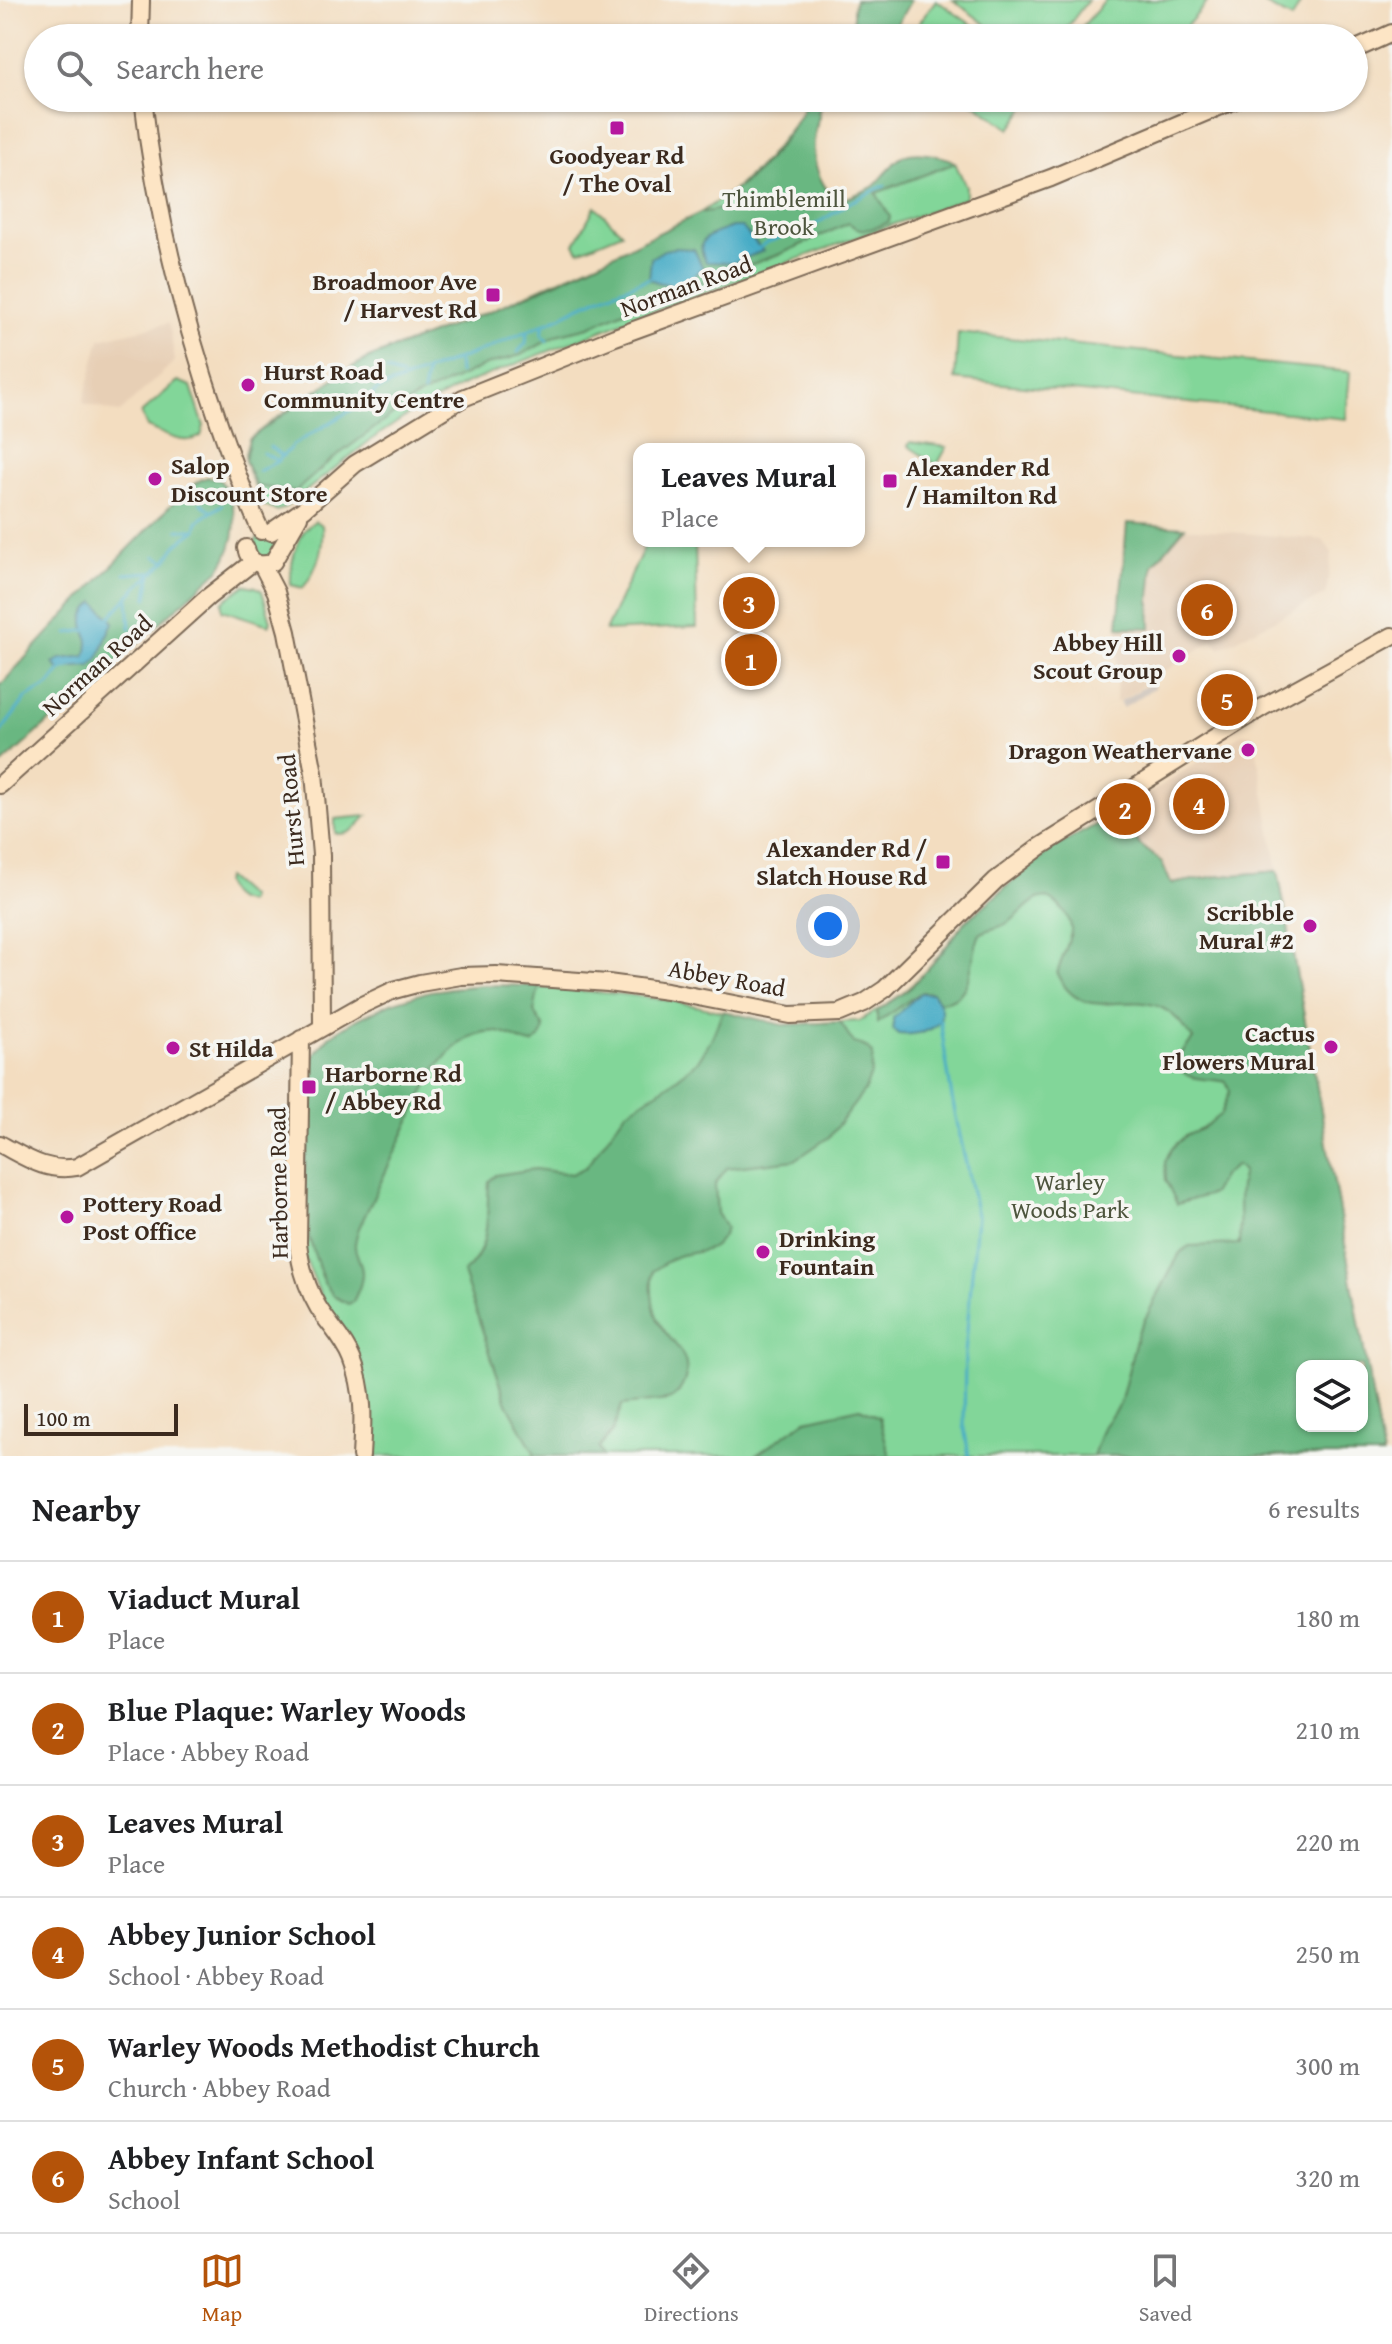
<!DOCTYPE html>
<html lang="en">
<head>
<meta charset="utf-8">
<style>
	body { margin:0; font-family:"Gentium Book Plus",serif; background:#f2f2f2; color:#202124 }
	.controls { position:absolute; right:24px; bottom:24px; display:grid; overflow:hidden; border-radius:16px; box-shadow:0 2px 6px #0004 }
	.controls button { width:72px; height:72px; display:grid; place-items:center; padding:0; border:0; border-bottom:2px solid #e0e0e0; background:#fff; color:#202124; font:40px sans-serif }
	.scale { position:absolute; left:24px; bottom:20px; width:154px; box-sizing:border-box; padding-left:8px; border:4px solid #3b2a1e; border-top:0; font-size:22px; line-height:28px; white-space:nowrap; color:#3b2a1e; -webkit-text-stroke:6px #f6f6f2; paint-order:stroke }
	.you { position:absolute; left:828px; top:926px; width:28px; height:28px; margin:-20px; border:6px solid #fff; border-radius:50%; background:#1a73e8; box-shadow:0 0 0 12px #1a73e833 }
	.badge { display:grid; place-items:center; width:52px; height:52px; border-radius:50%; background:#b45309; color:#fff; font-size:26px; font-weight:700 }
	.pin { position:absolute; translate:-50% -50%; border:4px solid #fff; box-shadow:0 2px 8px #0006 }
	.popup { position:absolute; left:633px; top:443px; width:232px; height:104px; box-sizing:border-box; display:grid; place-content:center; border-radius:16px; background:#fff; filter:drop-shadow(0 2px 6px #0005); font-size:26px; white-space:nowrap; color:#757577 }
	.popup b { font-size:30px; color:#202124 }
	.popup::after { content:''; position:absolute; left:50%; top:100%; margin-left:-16px; border:16px solid transparent; border-top-color:#fff }
	.list { margin:0; padding:0; list-style:none }
	h2 { display:flex; justify-content:space-between; align-items:center; height:104px; margin:0; padding:0 32px; font-size:34px }
	h2 small { font-size:26px; font-weight:400; color:#757577 }
	.list li { display:grid; grid-template-columns:52px 1fr auto; gap:24px; align-items:center; box-sizing:border-box; height:112px; padding:0 32px; border-top:2px solid #e0e0e0 }
	.list b { display:block; font-size:30px; white-space:nowrap }
	.list p { margin:0; font-size:26px; white-space:nowrap; color:#757577 }
	.list em { font-size:26px; font-style:normal; color:#757577 }
	.icon { flex:none; width:44px; height:44px; fill:none; stroke:currentColor; stroke-width:2; stroke-linecap:round; stroke-linejoin:round }
	.map { position:relative; flex:none; width:1392px; height:1456px; overflow:hidden }
	.search { position:absolute; background:#fff; box-shadow:0 2px 6px #0004; left:24px; right:24px; top:24px; height:88px; display:flex; align-items:center; gap:20px; box-sizing:border-box; padding:0 28px; border-radius:44px; color:#757577; font-size:30px }
	.sheet { height:776px; background:#fff }
	nav { display:flex; justify-content:space-around; align-items:center; box-sizing:border-box; height:112px; border-top:2px solid #e0e0e0; background:#fff; font-size:22px; color:#757577 }
	nav a { display:grid; justify-items:center; gap:4px }
	nav .on { color:#b45309 }
	.map>svg:first-child { display:block }
</style>
</head>
<body>
<div class="map">
<svg width="1392" height="1456" viewBox="0 0 1392 1456">
	<rect width="100%" height="100%" fill="#f6f6f2"/>
	<filter id="ink" filterUnits="userSpaceOnUse"><feTurbulence type="fractalNoise" baseFrequency=".0125" numOctaves="2"/><feDisplacementMap in="SourceGraphic" scale="16" xChannelSelector="R" yChannelSelector="G"/><feConvolveMatrix kernelMatrix="1 2 1 2 8 2 1 2 1" color-interpolation-filters="sRGB"/></filter>
	<filter id="wash" filterUnits="userSpaceOnUse"><feTurbulence type="fractalNoise" baseFrequency=".006" numOctaves="4" result="noise"/><feDisplacementMap in="SourceGraphic" scale="32" xChannelSelector="R" yChannelSelector="G"/><feGaussianBlur stdDeviation="1.8" result="paint"/><feColorMatrix in="noise" values="0 0 0 0 0 0 0 0 0 0 0 0 0 0 0 0 0 1.4 0 .05"/><feComposite in="paint" operator="in"/></filter>
	<g filter="url(#wash)">
		<rect width="100%" height="100%" fill="#f3ddc0"/>
		<path fill="#e7cfb5" d="M169 323 175 361 119 413 83 403 100 339Z
			M1127 523 1324 540 1332 553 1326 594 1220 648 1213 640 1116 703 1118 627Z
			M1243 733 1251 734 1255 741 1278 871 1212 877 1171 884 1162 862 1139 844 1122 811Z"/>
		<path fill="#ccc2b9" d="M1152 682 1155 687 1123 708 1119 702Z"/>
		<path fill="#82d699" stroke="#5e805c" stroke-width="2" fill-rule="evenodd" d="M936 0 985 34 982 38H908Z
			M953 0H1088L1059 38H1004Z
			M1106 0H1204L1207 3 1176 38H1072Z
			M1256 0H1302L1292 19Z
			M807 98H826L818 112 820 113C809 146 812 178 838 202L884 182 887 188 955 163 966 186V198L626 321 465 384 411 413 372 439 283 509 276 511 263 505 248 471 245 454 249 439 271 422 345 371 369 358 483 314 688 221 734 190 764 162 800 116Z
			M967 98H1032L1010 129Z
			M595 206 622 233 579 251 575 244Z
			M958 333 1350 372 1346 419 955 379Z
			M178 381 191 386 204 426 201 436C183 447 165 434 147 427L141 413Z
			M910 442 947 447 937 465 908 446Z
			M315 521 322 525C324 550 317 569 303 588L291 585C290 564 296 532 315 521Z
			M254 547a11 11 0 1 1 22 0a11 11 0 1 1-22 0Z
			M647 541H695L697 627 605 631Z
			M245 585 256 587 262 591 271 621 269 625 222 610V602Z
			M1122 811 1139 844 1162 862 1171 884 1212 877 1278 871 1383 1456H366L370 1414 305 1258 308 1078 311 1063 318 1049 330 1036 345 1026 391 1003 449 988 483 985 521 986 630 995 673 1001 783 1025 859 1021 900 996 928 969 965 922 1051 849ZM1302 1366H1362V1426H1302Z
			M367 816C358 826 350 837 335 833V819Z
			M226 877 249 897V902C235 902 227 895 224 881Z"/>
		<path fill="#69b781" stroke="#527050" stroke-width="2" fill-rule="evenodd" d="M855 0H911L889 38 867 36 853 38C856 25 850 12 855 0Z
			M807 98H826L818 112 820 113C809 146 812 178 838 202 849 197 865 193 874 186 898 163 896 146 938 156 945 158 950 158 955 163L876 193 890 217 889 222C875 228 862 235 849 223L783 253 628 309 589 327 560 334 521 355 486 365 415 398 330 461 295 492 256 486 245 461 249 439 345 371 369 358 483 314 557 282 700 213 720 209 738 212 741 200 726 195C756 179 797 130 807 98Z
			M208 477 219 479C242 507 238 542 219 570L0 766V686C48 632 97 581 148 529 161 516 190 481 208 477Z
			M1127 523 1185 527 1153 565 1150 599 1151 628 1118 627Z
			M1122 811 1139 844 1162 862 1171 884 1212 877 1278 871 1383 1456H1093L1103 1427 1120 1404 1138 1332 1180 1253 1189 1246 1239 1244C1241 1220 1236 1194 1243 1171L1237 1165 1223 1175 1212 1194 1177 1204 1166 1181 1165 1162 1171 1149 1185 1136 1202 1129 1221 1114 1230 1091 1226 1082C1209 1078 1189 1082 1178 1067L1180 1055 1193 1039C1185 1028 1175 1014 1162 1008 1123 990 1083 1026 1057 974 1060 962 1070 941 1071 931 1072 923 1066 913 1061 908 1039 882 1026 912 1009 922 999 929 989 928 980 934 969 957 976 1001 939 1002L932 993 922 992 909 1000 877 1023V1011L909 989 941 954 965 922 1051 849ZM1302 1366H1362V1426H1302Z
			M483 985 539 986 534 1012 544 1028 541 1037 533 1044C521 1043 514 1036 502 1033 473 1025 447 1052 432 1074L359 1228C350 1255 358 1248 362 1271 363 1282 357 1293 353 1302L348 1304 334 1296 324 1283 303 1220 307 1085 314 1055 330 1036 354 1021 391 1003 430 991Z
			M723 1011 783 1025 840 1022 854 1043 864 1046 873 1053 871 1074 865 1090 829 1137 795 1160 727 1168 715 1184 717 1213 726 1228C716 1255 704 1249 681 1255 670 1258 662 1265 653 1271 650 1288 652 1304 658 1320 667 1342 693 1352 685 1379 683 1386 678 1395 671 1399 666 1401 630 1404 622 1405L613 1431 599 1448 603 1456H536L507 1403 463 1273C492 1250 486 1215 489 1181L496 1175 535 1169 572 1174 586 1167 626 1112 669 1084 697 1062 711 1040Z
			M860 1408 879 1417 890 1456H755L806 1420Z"/>
		<path fill="#47acc6" stroke="#416b72" stroke-width="2" d="M732 227H742L763 251 733 263 706 262C691 236 715 234 732 227Z
			M674 248 694 249 703 268C686 284 672 289 649 279L651 258 664 250Z
			M95 602 114 622C103 637 106 653 91 666L65 668 60 671 53 663 60 659 85 656C96 632 70 625 95 602Z
			M920 993H932C957 1023 927 1037 898 1034L893 1029V1018Z"/>
		<g fill="none" stroke-linecap="round" stroke-linejoin="round">
			<path stroke="#47acc6" stroke-width="3" d="M759 248 768 242 815 225 849 203 885 185
				M544 323 542 335 547 341
				M518 352 526 343 527 331
				M458 361 459 373
				M387 371 402 376
				M423 393 427 370
				M270 447 282 456
				M263 453 278 461
				M259 471 278 461 293 445 356 407 379 389 488 348 563 316C571 308 634 284 650 278
				M201 503 211 511
				M178 530H194
				M155 556 166 561
				M125 574 151 572 147 598
				M128 600 130 628
				M109 618 137 587 166 561 177 544 196 530 198 521 222 505
				M68 633 88 630
				M0 733 26 698 49 685 60 671 71 666
				M940 1020 952 1098 977 1216 965 1354 964 1427 969 1456"/>
		</g>
	</g>
	<g filter="url(#ink)">
		<g fill="none" stroke-linecap="round" stroke-linejoin="round">
			<defs>
				<path id="secondary" d="M140 38 141 0
					M1354 50 1392 33
					M143 98C155 209 183 319 219 423 232 460 244 496 261 531
					M271 532 304 509 355 464 463 398 615 337 1051 178 1240 98
					M246 548C249 562 259 568 273 562L299 517
					M262 565 276 592 287 632 314 773 321 855 322 1027
					M0 785 208 597 253 562
					M301 1039 298 1243C300 1265 307 1288 318 1307 329 1325 344 1339 352 1359 365 1391 363 1422 361 1456
					M0 1144C25 1157 47 1173 77 1167L362 1005 394 990 420 983 461 976 496 975 608 983 667 991 790 1015 840 1013 864 1003 885 989 996 880 1040 847 1263 707 1392 636"/>
			</defs>
			<use href="#secondary" stroke="#7b6957" stroke-width="20"/>
			<use href="#secondary" stroke="#fde5c5" stroke-width="16"/>
		</g>
	</g>
	<g fill="#b5179e" stroke="#f6f6f2" stroke-width="3">
		<rect x="609" y="120" width="16" height="16" rx="4"/>
		<rect x="485" y="287" width="16" height="16" rx="4"/>
		<circle cx="248" cy="385" r="8"/>
		<circle cx="155" cy="479" r="8"/>
		<rect x="882" y="473" width="16" height="16" rx="4"/>
		<circle cx="1179" cy="656" r="8"/>
		<circle cx="1248" cy="750" r="8"/>
		<rect x="935" y="854" width="16" height="16" rx="4"/>
		<circle cx="1310" cy="926" r="8"/>
		<circle cx="1331" cy="1047" r="8"/>
		<circle cx="173" cy="1048" r="8"/>
		<rect x="301" y="1079" width="16" height="16" rx="4"/>
		<circle cx="67" cy="1217" r="8"/>
		<circle cx="763" cy="1252" r="8"/>
	</g>
	<g text-anchor="middle" dominant-baseline="central" stroke-width="7" stroke-linejoin="round" paint-order="stroke">
		<g font-size="24" font-weight="bold" fill="#3b2a1e" stroke="#f6f6f2" text-anchor="start">
			<text x="617" y="155" text-anchor="middle">Goodyear Rd<tspan x="617" dy="28">/ The Oval</tspan></text>
			<text x="477" y="281" text-anchor="end">Broadmoor Ave<tspan x="477" dy="28">/ Harvest Rd</tspan></text>
			<text x="264" y="371">Hurst Road<tspan x="264" dy="28">Community Centre</tspan></text>
			<text x="171" y="465">Salop<tspan x="171" dy="28">Discount Store</tspan></text>
			<text x="906" y="467">Alexander Rd<tspan x="906" dy="28">/ Hamilton Rd</tspan></text>
			<text x="1163" y="642" text-anchor="end">Abbey Hill<tspan x="1163" dy="28">Scout Group</tspan></text>
			<text x="1232" y="750" text-anchor="end">Dragon Weathervane</text>
			<text x="927" y="848" text-anchor="end">Alexander Rd /<tspan x="927" dy="28">Slatch House Rd</tspan></text>
			<text x="1294" y="912" text-anchor="end">Scribble<tspan x="1294" dy="28">Mural #2</tspan></text>
			<text x="1315" y="1033" text-anchor="end">Cactus<tspan x="1315" dy="28">Flowers Mural</tspan></text>
			<text x="189" y="1048">St Hilda</text>
			<text x="325" y="1073">Harborne Rd<tspan x="325" dy="28">/ Abbey Rd</tspan></text>
			<text x="83" y="1203">Pottery Road<tspan x="83" dy="28">Post Office</tspan></text>
			<text x="779" y="1238">Drinking<tspan x="779" dy="28">Fountain</tspan></text>
		</g>
		<g font-size="24" fill="#4d553d" stroke="#f6f6f2">
			<text x="784" y="198">Thimblemill<tspan x="784" dy="28">Brook</tspan></text>
			<text x="1070" y="1181">Warley<tspan x="1070" dy="28">Woods Park</tspan></text>
		</g>
		<g font-size="24" fill="#3b2a1e" stroke="#f6f6f2">
			<text transform="translate(686 286) rotate(-20)">Norman Road</text>
			<text transform="translate(97 665) rotate(-42)">Norman Road</text>
			<text transform="translate(291 810) rotate(-95)">Hurst Road</text>
			<text transform="translate(727 978) rotate(10)">Abbey Road</text>
			<text transform="translate(278 1183) rotate(-91)">Harborne Road</text>
		</g>
	</g>
</svg>
<div class="controls">
<button><svg class="icon" aria-label="layers" viewBox="0 0 24 24"><path d="M12 4l9 5-9 5-9-5zM3 14l9 5 9-5"/></svg></button>
</div>
<div class="scale">100 m</div>
<div class="you"></div>
<div class="pin badge" style="left:751px;top:660px">1</div>
<div class="pin badge" style="left:1125px;top:809px">2</div>
<div class="pin badge" style="left:749px;top:603px">3</div>
<div class="popup"><b>Leaves Mural</b>Place</div>
<div class="pin badge" style="left:1199px;top:804px">4</div>
<div class="pin badge" style="left:1227px;top:700px">5</div>
<div class="pin badge" style="left:1207px;top:610px">6</div>
<div class="search"><svg class="icon" aria-label="search" viewBox="0 0 24 24"><circle cx="10" cy="10" r="6"/><path d="M15 15l6 6"/></svg>Search here</div>
</div>
<section class="sheet">
<h2>Nearby<small>6 results</small></h2>
<ul class="list">
<li><span class="badge">1</span><div><b>Viaduct Mural</b><p>Place</p></div><em>180 m</em></li>
<li><span class="badge">2</span><div><b>Blue Plaque: Warley Woods</b><p>Place · Abbey Road</p></div><em>210 m</em></li>
<li><span class="badge">3</span><div><b>Leaves Mural</b><p>Place</p></div><em>220 m</em></li>
<li><span class="badge">4</span><div><b>Abbey Junior School</b><p>School · Abbey Road</p></div><em>250 m</em></li>
<li><span class="badge">5</span><div><b>Warley Woods Methodist Church</b><p>Church · Abbey Road</p></div><em>300 m</em></li>
<li><span class="badge">6</span><div><b>Abbey Infant School</b><p>School</p></div><em>320 m</em></li>
</ul>
</section>
<nav>
<a class="on"><svg class="icon" aria-label="map" viewBox="0 0 24 24"><path d="M3 6l6-2 6 2 6-2v14l-6 2-6-2-6 2zM9 4v14M15 6v14"/></svg>Map</a>
<a><svg class="icon" aria-label="directions" viewBox="0 0 24 24"><path d="M12 3l9 9-9 9-9-9zM9 14v-3h6M13 9l2 2-2 2"/></svg>Directions</a>
<a><svg class="icon" aria-label="saved" viewBox="0 0 24 24"><path d="M7 4h10v16l-5-4-5 4z"/></svg>Saved</a>
</nav>
</body>
</html>
